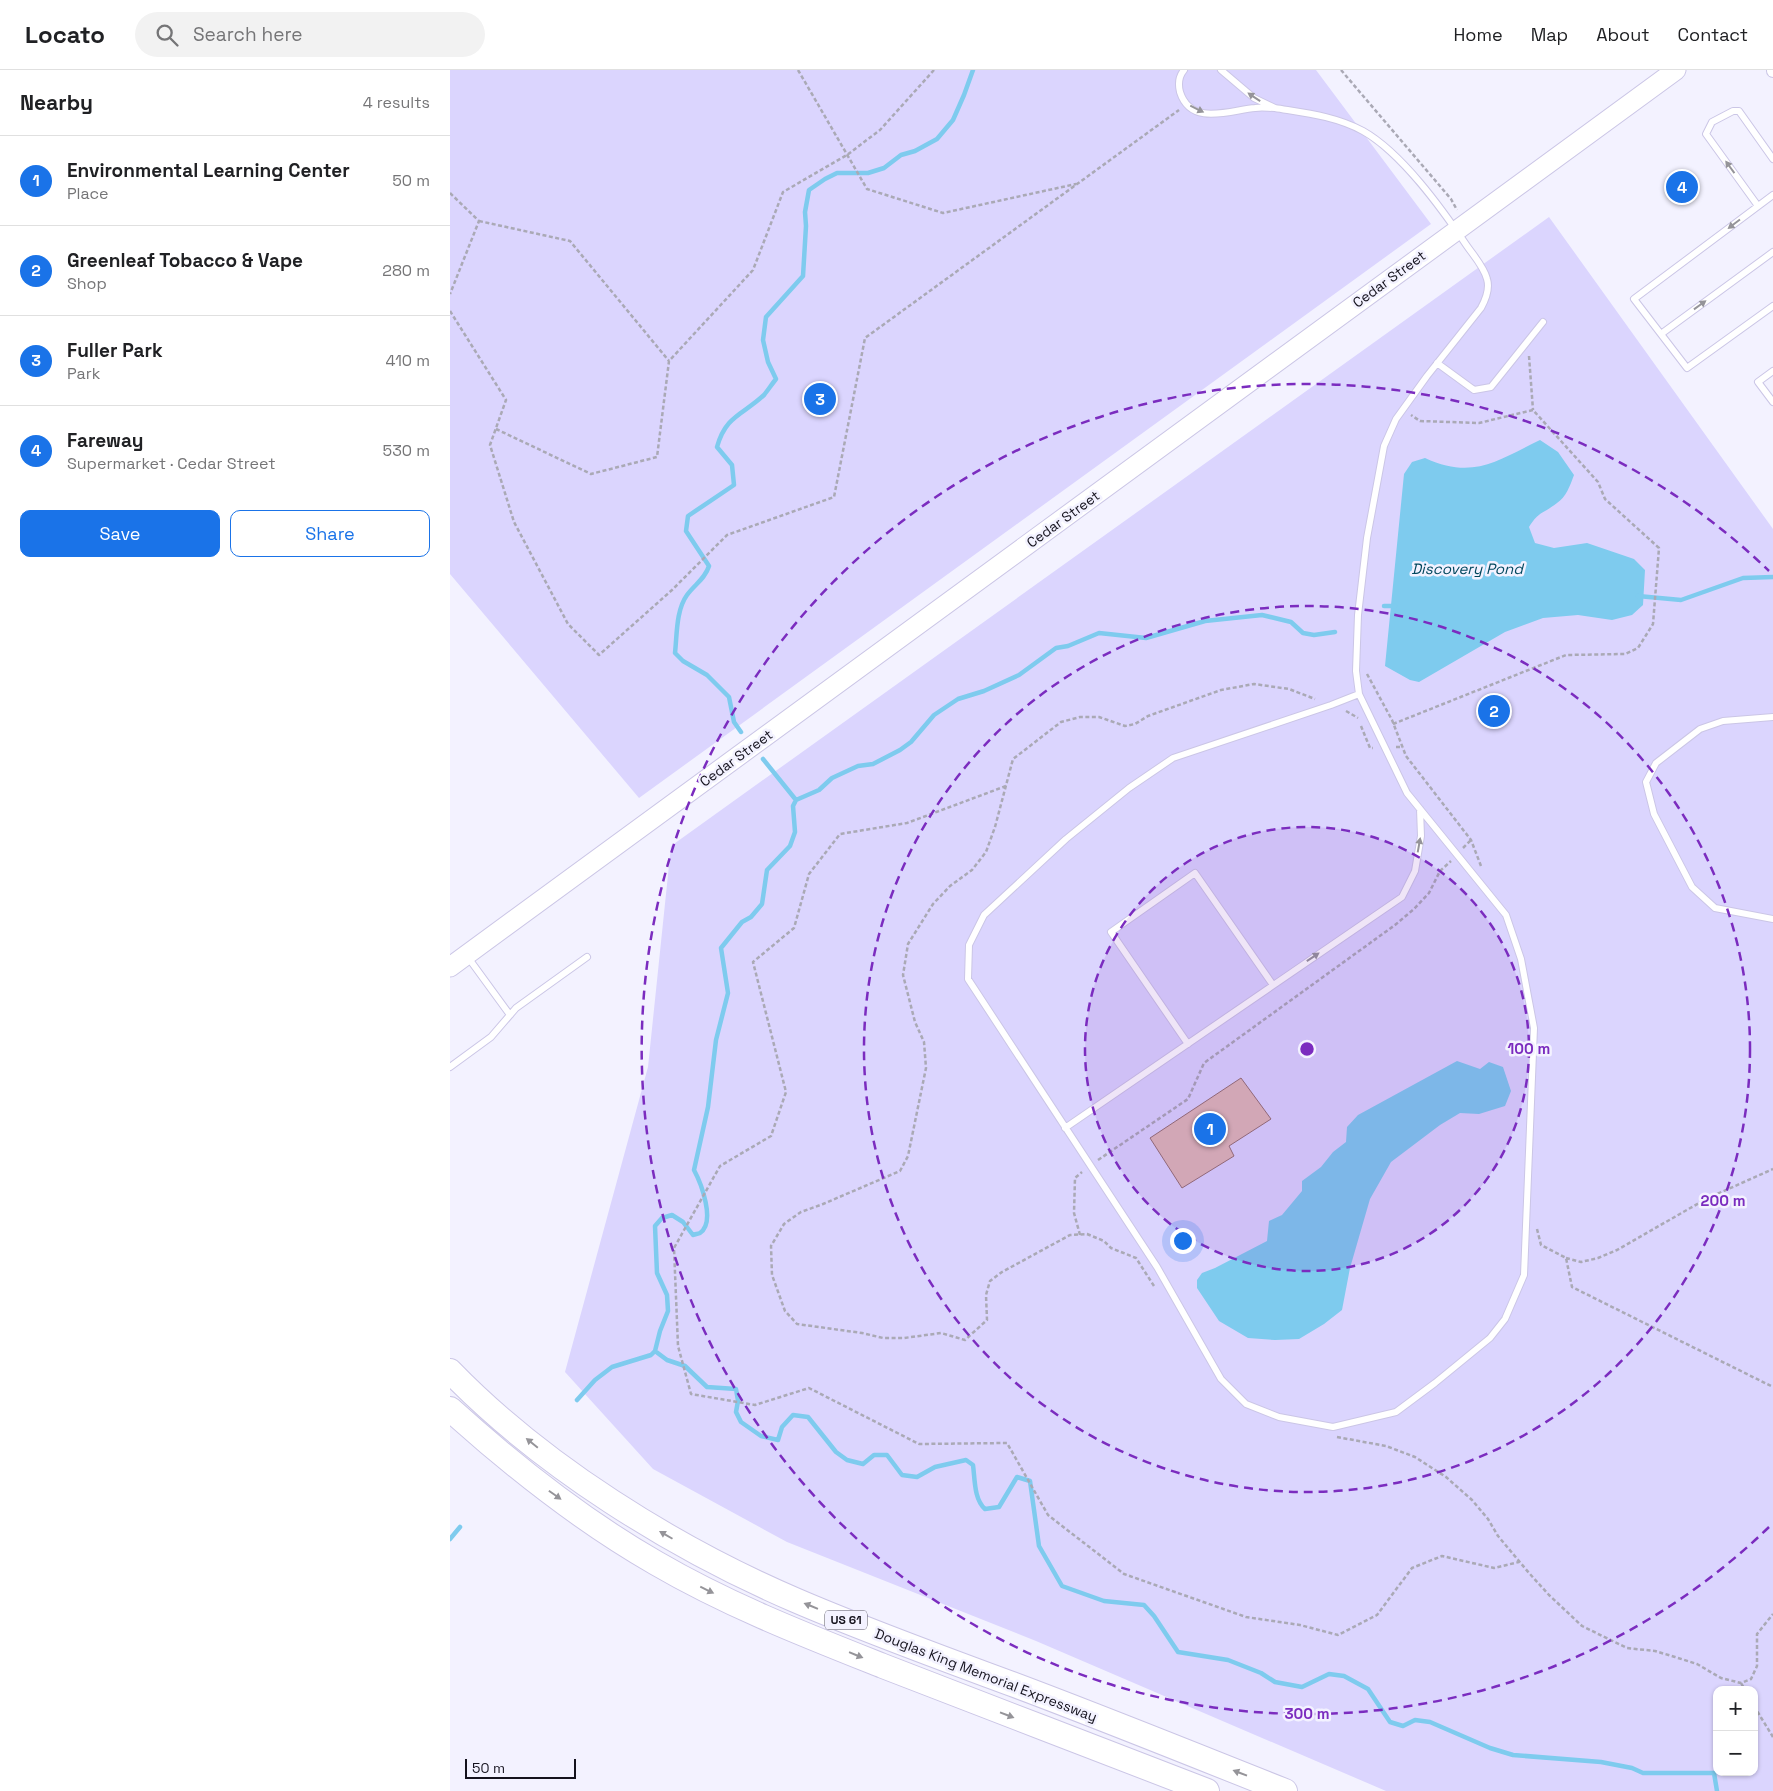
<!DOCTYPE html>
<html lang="en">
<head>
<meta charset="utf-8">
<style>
	body { margin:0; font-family:"Space Grotesk",sans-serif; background:#f2f2f2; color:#202124 }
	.controls { position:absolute; right:15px; bottom:15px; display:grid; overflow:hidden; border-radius:10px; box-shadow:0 1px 4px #0004 }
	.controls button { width:45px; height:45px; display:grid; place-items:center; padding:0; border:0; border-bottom:1px solid #e0e0e0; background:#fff; color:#202124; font:25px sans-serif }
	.scale { position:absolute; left:15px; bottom:12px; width:111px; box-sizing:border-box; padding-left:5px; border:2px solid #14121d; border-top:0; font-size:14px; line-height:18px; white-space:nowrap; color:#14121d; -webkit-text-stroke:4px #f3f2ff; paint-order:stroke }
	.you { position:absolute; left:732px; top:1170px; width:18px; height:18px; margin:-12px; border:4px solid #fff; border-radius:50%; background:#1a73e8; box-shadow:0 0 0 8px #1a73e833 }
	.badge { display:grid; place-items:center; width:32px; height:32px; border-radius:50%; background:#1a73e8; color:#fff; font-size:16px; font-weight:700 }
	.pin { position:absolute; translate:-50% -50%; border:2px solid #fff; box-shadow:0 1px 5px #0006 }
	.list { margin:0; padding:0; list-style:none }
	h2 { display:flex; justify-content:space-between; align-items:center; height:65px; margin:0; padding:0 20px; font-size:21px }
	h2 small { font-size:16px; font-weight:400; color:#757577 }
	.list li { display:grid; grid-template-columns:32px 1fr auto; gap:15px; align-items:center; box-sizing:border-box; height:90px; padding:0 20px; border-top:1px solid #e0e0e0 }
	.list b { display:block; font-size:19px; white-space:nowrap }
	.list p { margin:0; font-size:16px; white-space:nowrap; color:#757577 }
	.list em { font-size:16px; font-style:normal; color:#757577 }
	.actions { display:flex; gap:10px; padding:15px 20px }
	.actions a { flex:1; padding:11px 0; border:1px solid #1a73e8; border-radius:10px; text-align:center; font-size:18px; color:#1a73e8 }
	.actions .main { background:#1a73e8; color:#fff }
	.icon { flex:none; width:28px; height:28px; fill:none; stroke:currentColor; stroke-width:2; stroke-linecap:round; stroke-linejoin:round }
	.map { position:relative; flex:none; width:1323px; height:1721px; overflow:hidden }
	header { display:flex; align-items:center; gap:30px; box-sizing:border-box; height:70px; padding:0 25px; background:#fff; border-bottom:1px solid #e0e0e0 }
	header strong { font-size:24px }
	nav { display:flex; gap:28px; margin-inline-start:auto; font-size:18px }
	.search { width:350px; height:45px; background:#f2f2f2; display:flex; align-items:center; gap:12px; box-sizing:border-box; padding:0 18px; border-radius:28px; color:#757577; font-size:19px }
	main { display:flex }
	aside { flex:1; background:#fff }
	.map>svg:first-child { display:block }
</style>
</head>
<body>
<header>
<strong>Locato</strong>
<div class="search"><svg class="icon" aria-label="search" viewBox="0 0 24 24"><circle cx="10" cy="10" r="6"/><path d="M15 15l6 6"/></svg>Search here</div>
<nav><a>Home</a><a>Map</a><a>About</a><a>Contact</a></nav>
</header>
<main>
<aside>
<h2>Nearby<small>4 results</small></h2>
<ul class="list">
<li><span class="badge">1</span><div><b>Environmental Learning Center</b><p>Place</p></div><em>50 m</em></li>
<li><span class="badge">2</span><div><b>Greenleaf Tobacco &amp; Vape</b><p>Shop</p></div><em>280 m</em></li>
<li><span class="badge">3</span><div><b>Fuller Park</b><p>Park</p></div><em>410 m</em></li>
<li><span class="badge">4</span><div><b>Fareway</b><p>Supermarket · Cedar Street</p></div><em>530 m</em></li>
</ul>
<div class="actions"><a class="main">Save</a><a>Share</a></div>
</aside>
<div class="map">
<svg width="1323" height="1721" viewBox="0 0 1323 1721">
	<rect width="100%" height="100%" fill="#f3f2ff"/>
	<path fill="#dbd5fe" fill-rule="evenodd" d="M0 0H866L981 154 189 728 0 504Z
		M1099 147 1323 459V1721H936L586 1571 337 1472 203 1399 115 1302 198 997 221 776ZM1267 1620H1304V1702H1267Z"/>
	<path fill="#7ecbee" d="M1090 370 1108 382 1124 405C1120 416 1116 427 1107 433 1093 444 1089 441 1079 457L1085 473 1104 478 1137 473 1184 489 1195 500 1193 535 1182 545 1162 550 1128 545 1093 548 1055 562 969 612 960 610 935 596 954 404 962 392 975 388C1023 410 1047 391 1090 370Z
		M1007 991 1030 999 1039 992 1053 997 1061 1021 1055 1036 1029 1044 1010 1043 990 1055 941 1092 920 1129 900 1198 892 1240 874 1254 849 1269 825 1270 798 1268 769 1251 747 1218V1210L752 1203 765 1198 817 1171 819 1151 832 1145 852 1121V1111L871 1097 883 1082 896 1072 897 1057 908 1045Z"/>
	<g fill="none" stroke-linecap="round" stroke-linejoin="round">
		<path stroke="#7ecbee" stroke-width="4.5" d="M1188 526 1231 530 1293 508 1323 507
			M934 536H945
			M291 662 284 652 279 627 257 605 233 591 225 583C227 565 226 540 237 525 245 514 255 509 259 496L236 461 238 446 284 415 282 395 267 377C276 345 293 345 314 325 318 320 322 314 326 309L318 292 313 270 316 247 353 206 356 156 355 142 359 120 375 109 387 103H418L434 98 451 85 465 81 487 69 503 50 514 25 523 0
			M313 689 346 730
			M205 1281 217 1290 235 1296 257 1317 286 1319 288 1331 286 1342 291 1352 311 1366 328 1370 332 1357 343 1345 358 1347 386 1382 397 1390 413 1394 424 1385H437L452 1405 467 1407 485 1397 516 1390 523 1395C525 1410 524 1429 535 1439L549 1437 567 1407 580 1411 589 1476 612 1516 654 1531 694 1535 704 1546 728 1582 778 1590 811 1603 825 1612 852 1617 879 1604 894 1606 918 1619 940 1652 953 1656 965 1650 980 1652 1040 1678 1063 1685 1151 1692 1182 1698 1193 1703H1264L1267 1721
			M127 1330 145 1310 162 1297 201 1285 205 1281 210 1261 218 1241 217 1225 207 1203 205 1156 212 1148 222 1145 233 1152 243 1165C245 1164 248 1164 250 1163 266 1152 251 1113 244 1100L258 1037 266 970 278 923 271 878 292 852 301 847 312 834 317 800 340 776 345 762 343 736 346 730 369 720 382 708 408 696 423 694 450 680 461 672 484 645 508 629 534 621 569 605 606 578 618 576 649 563 696 568 755 551 812 545 841 552 853 563 864 565 885 562
			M0 1469 10 1457"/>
	</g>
	<path fill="#dfb9b6" stroke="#94716f" d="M791 1008 821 1049 779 1076 784 1086 732 1118 700 1068Z"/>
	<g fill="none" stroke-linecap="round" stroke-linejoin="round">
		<defs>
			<path id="lane" d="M734 0C729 6 728 14 730 22 741 57 781 40 805 38 812 37 818 38 825 38L804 28 771 0
				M825 38C855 43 885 46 913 61 952 83 992 139 1017 176 1024 186 1034 197 1037 209 1040 219 1036 229 1031 238L977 306 946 349 934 376 917 468 908 545 906 601 909 624 957 723 1056 845 1071 889 1084 958 1074 1205 1055 1249 1040 1268 985 1313 946 1342 883 1357 829 1347 796 1334 771 1309 707 1197 518 909 519 875 534 845 616 769 679 718 723 688 881 635 909 624
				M1323 125 1184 229 1237 298 1323 236
				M1308 136 1256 64 1262 52 1283 41H1289L1323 89
				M1211 264 1323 182
				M987 293 1024 320 1041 317 1093 252
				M1323 301 1308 312 1323 332
				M1323 647 1273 651 1250 659 1206 693 1196 712 1204 744 1242 817 1265 838 1323 849
				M17 886 60 945
				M738 974 661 862 745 803 823 915
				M0 997 41 967 66 938 137 887
				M615 1058 952 827 965 801 971 766 970 739"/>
			<path id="street" d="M1323 0V1"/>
			<path id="secondary" d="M0 897 1226 0"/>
			<path id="highway" d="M0 1301C92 1396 224 1478 345 1530 417 1561 489 1587 562 1614 653 1648 744 1685 835 1721
				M0 1339C63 1396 131 1450 206 1493 278 1535 355 1565 433 1596 541 1638 649 1679 757 1721"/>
		</defs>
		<use href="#lane" stroke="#cbc6e6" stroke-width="8"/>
		<use href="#street" stroke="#cbc6e6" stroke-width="14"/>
		<use href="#secondary" stroke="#cbc6e6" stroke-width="21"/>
		<use href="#highway" stroke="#cbc6e6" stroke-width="26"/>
		<path stroke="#aaa9b5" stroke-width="2.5" stroke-dasharray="4 2.5" stroke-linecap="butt" d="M348 0 417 119 493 143 626 114
			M891 0 1001 129 1007 140
			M0 123 29 151 0 224
			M29 151 120 171 219 291
			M0 241 56 330 40 375 64 452 118 554 149 585 222 520 277 465 384 427 415 268 729 40
			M1079 286 1083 340
			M46 359 141 404 207 387 219 291 303 200 333 122 397 85 430 60 484 0
			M917 604 942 650 956 686 1021 770 1031 796
			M896 641 908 648
			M943 654 1116 585 1175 584 1188 578 1203 554 1209 478 1155 429 1148 412 1083 340 1029 353 970 351 961 345
			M911 656 920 678H923
			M946 677H953
			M556 716 457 753 390 764 359 804 344 858 303 892 336 1022 321 1066 270 1096 224 1178 228 1276 241 1324 305 1335 359 1318 469 1374 557 1373 598 1445 674 1504 796 1547 850 1555 888 1565 927 1545 962 1498 992 1486 1044 1498 1069 1492
			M1013 778 1021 770
			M648 1090 738 1029 754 993 945 855 964 839 979 823 990 801 1001 791
			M1087 1159 1091 1175 1116 1188 1122 1217 1323 1317
			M630 1165 624 1143 625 1108 632 1102
			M1116 1188 1131 1192 1148 1188 1167 1180 1256 1129 1323 1099
			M704 1216 686 1188 661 1178 654 1171 637 1164 620 1165 552 1202 540 1211 536 1225 537 1250 515 1270 491 1263 454 1268H433L412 1263 347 1254 335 1241 322 1205 321 1176 334 1154 351 1142 373 1134 450 1101 458 1086 476 998 474 972 465 952 453 905 458 874 483 834 500 816 522 800 536 782 545 757 563 689 611 652 630 647H649L675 656 685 654 698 646 771 620 804 614 839 619 865 629
			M887 1367 936 1376 965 1387 996 1407 1022 1430 1038 1449 1048 1466 1079 1503 1099 1525 1132 1556 1177 1578 1205 1581 1225 1587 1247 1594 1271 1608 1291 1613 1301 1609 1307 1596V1564L1323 1544
			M1291 1613 1295 1620
			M1304 1636 1323 1667"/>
		<use href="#lane" stroke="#fff" stroke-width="6"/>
		<use href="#street" stroke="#fff" stroke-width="12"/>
		<use href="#secondary" stroke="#fff" stroke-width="19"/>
		<use href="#highway" stroke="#fff" stroke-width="24"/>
	</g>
	<defs><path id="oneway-solid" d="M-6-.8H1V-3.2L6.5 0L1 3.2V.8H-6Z" transform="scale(1.25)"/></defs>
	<g fill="#959499">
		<use href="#oneway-solid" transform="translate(804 27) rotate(-146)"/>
		<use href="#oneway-solid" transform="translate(747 39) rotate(26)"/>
		<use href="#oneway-solid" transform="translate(1280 97) rotate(-126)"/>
		<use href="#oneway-solid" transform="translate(1284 154) rotate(143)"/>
		<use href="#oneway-solid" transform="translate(1250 235) rotate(-36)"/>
		<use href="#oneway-solid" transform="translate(969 775) rotate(-80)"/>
		<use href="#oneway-solid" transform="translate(863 887) rotate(-34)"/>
		<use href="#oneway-solid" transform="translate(82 1373) rotate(-141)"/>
		<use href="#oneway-solid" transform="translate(105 1425) rotate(35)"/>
		<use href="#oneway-solid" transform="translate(216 1465) rotate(-150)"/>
		<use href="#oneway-solid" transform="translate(257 1520) rotate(26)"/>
		<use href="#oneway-solid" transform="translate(361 1536) rotate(-158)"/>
		<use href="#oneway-solid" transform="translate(406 1585) rotate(22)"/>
		<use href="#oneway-solid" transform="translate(557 1645) rotate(21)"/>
		<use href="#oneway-solid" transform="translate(790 1703) rotate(-159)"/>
	</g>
	<circle cx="857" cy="979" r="222" fill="#7b2cbf" fill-opacity=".12"/>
	<g fill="none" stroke="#7b2cbf" stroke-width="2.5" stroke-dasharray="9 6">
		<circle cx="857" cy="979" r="222"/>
		<circle cx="857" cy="979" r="443"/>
		<path d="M1319 1457A665 665 0 1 1 1319 501"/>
	</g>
	<g text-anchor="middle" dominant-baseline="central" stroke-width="5" stroke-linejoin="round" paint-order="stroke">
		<rect fill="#f3f2ff" stroke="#575561" stroke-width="1" x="375" y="1540.5" width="42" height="19" rx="4"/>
		<g font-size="12" font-weight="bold" fill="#14121d">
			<text x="396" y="1550">US 61</text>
		</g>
		<g font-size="14" fill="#14121d" stroke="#f3f2ff">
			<text transform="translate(939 209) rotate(-36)">Cedar Street</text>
			<text transform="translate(613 449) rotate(-36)">Cedar Street</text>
			<text transform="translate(286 688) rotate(-36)">Cedar Street</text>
			<text transform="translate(536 1605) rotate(21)">Douglas King Memorial Expressway</text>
		</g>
		<g font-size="15" font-style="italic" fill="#01475e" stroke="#f3f2ff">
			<text x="1017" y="498">Discovery Pond</text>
		</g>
	</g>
	<circle cx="857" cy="979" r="8" fill="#7b2cbf" stroke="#f3f2ff" stroke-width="2.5"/>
	<g font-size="15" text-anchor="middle" font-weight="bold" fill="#7b2cbf" stroke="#f3f2ff" stroke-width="5" stroke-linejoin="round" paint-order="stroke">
		<text x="1079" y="984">100 m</text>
		<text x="1273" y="1136">200 m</text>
		<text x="857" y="1649">300 m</text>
	</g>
</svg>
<div class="controls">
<button>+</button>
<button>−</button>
</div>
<div class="scale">50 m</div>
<div class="you"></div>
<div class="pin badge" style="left:760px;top:1059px">1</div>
<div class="pin badge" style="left:1044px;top:641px">2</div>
<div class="pin badge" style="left:370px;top:329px">3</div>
<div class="pin badge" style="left:1232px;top:117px">4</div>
</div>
</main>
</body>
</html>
